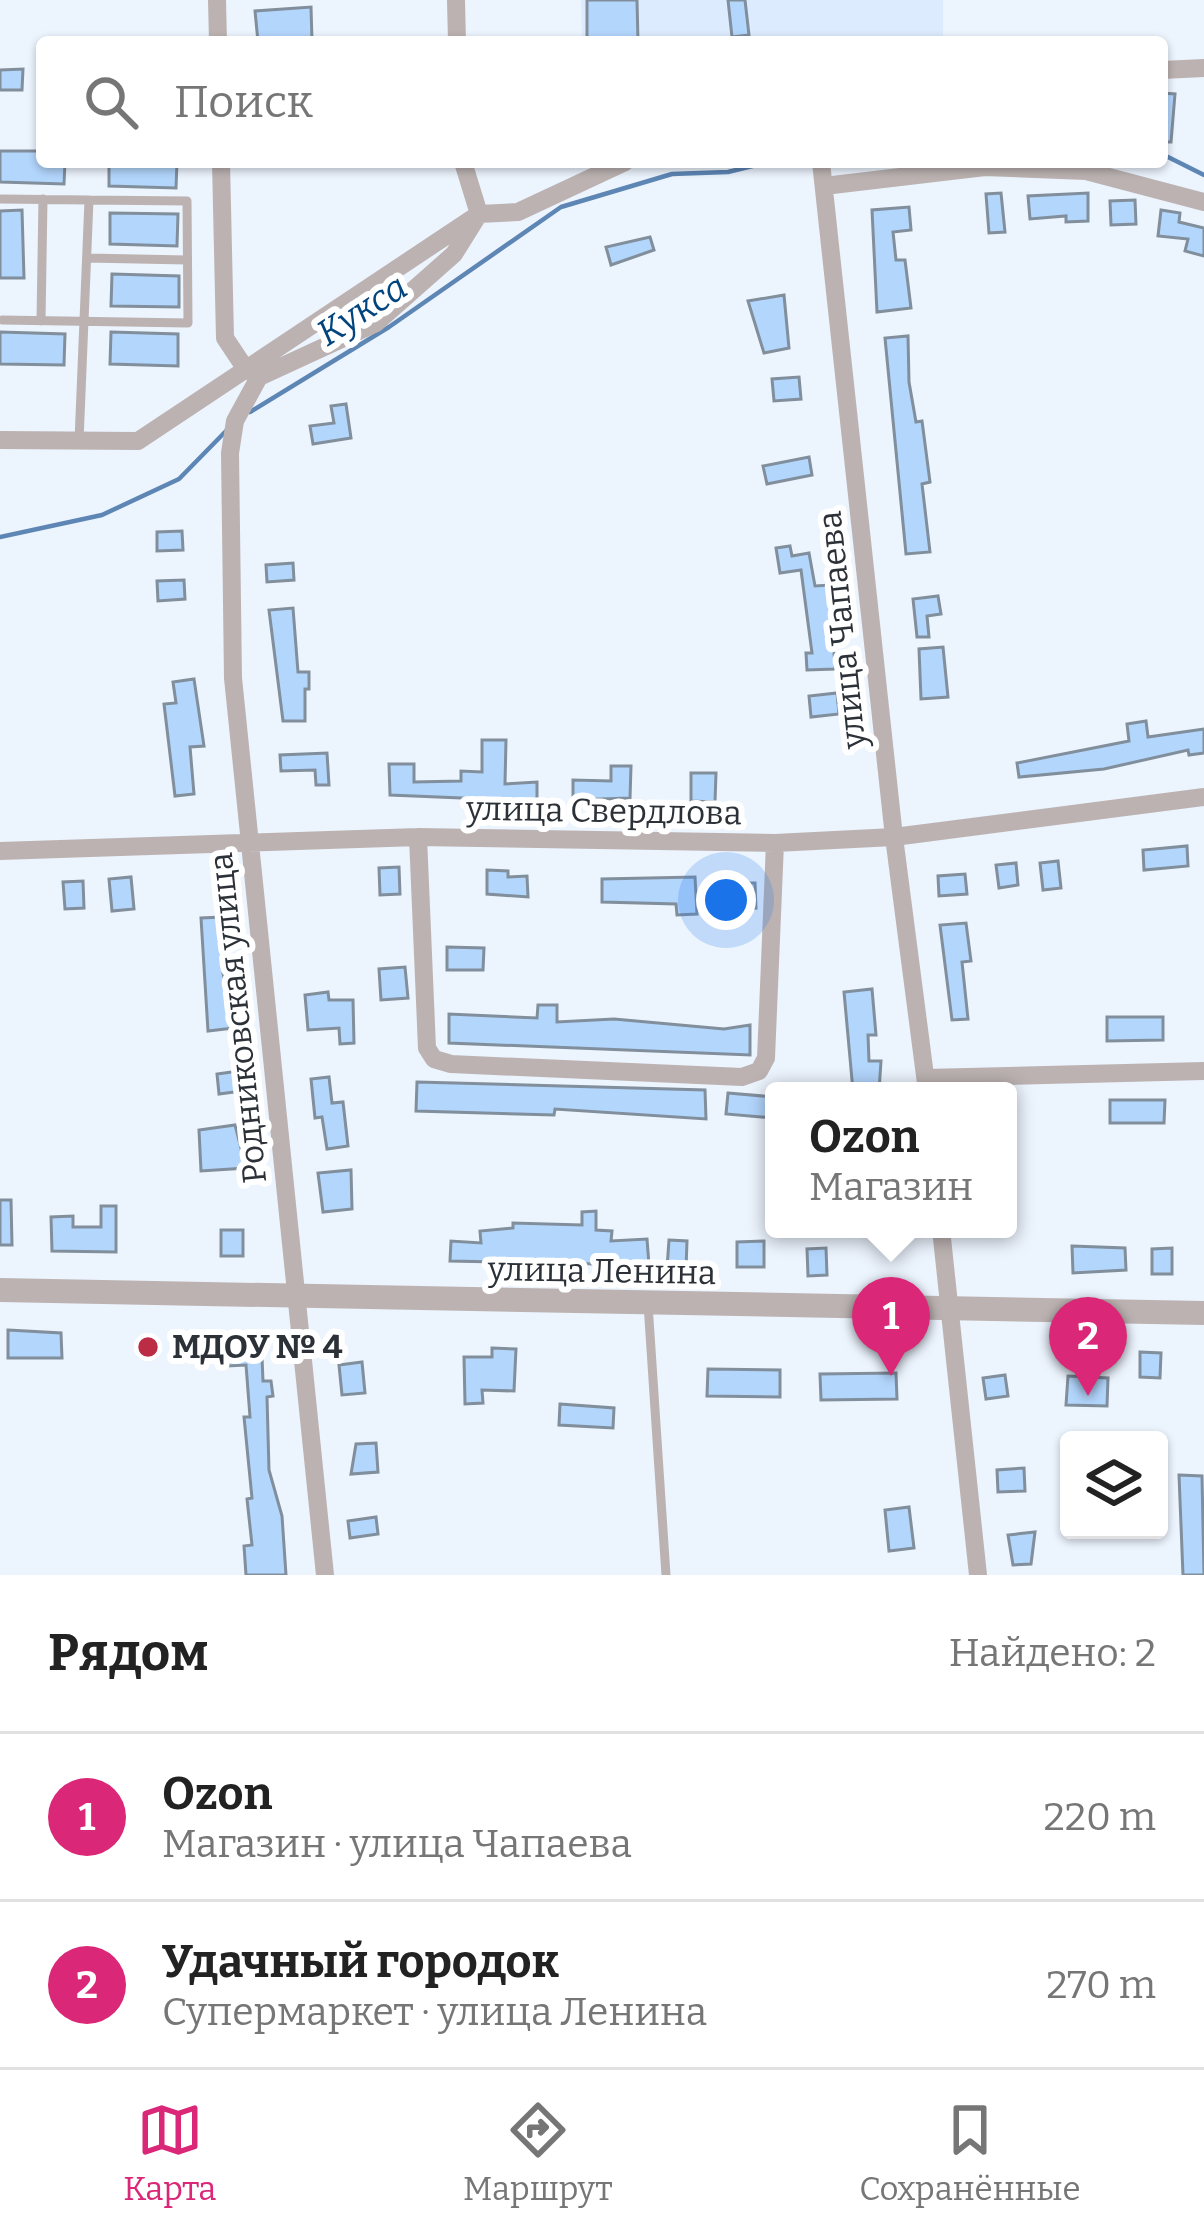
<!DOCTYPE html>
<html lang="ru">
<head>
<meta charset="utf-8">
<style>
	body { margin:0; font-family:Bitter,serif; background:#f6f6f6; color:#222 }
	.controls { position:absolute; right:36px; bottom:36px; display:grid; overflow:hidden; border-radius:12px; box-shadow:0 3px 9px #0004 }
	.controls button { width:108px; height:108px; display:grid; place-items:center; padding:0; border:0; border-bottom:3px solid #e0e0e0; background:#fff; color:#222; font:60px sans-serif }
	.you { position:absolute; left:726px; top:900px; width:42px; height:42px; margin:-30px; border:9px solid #fff; border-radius:50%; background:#1a73e8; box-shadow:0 0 0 18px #1a73e833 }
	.badge { display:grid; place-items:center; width:78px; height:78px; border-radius:50%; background:#db2777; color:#fff; font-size:39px; font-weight:700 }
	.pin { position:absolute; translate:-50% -99px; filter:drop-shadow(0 3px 6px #0008) }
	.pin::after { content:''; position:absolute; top:63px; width:42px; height:36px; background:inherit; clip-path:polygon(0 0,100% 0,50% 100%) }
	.popup { position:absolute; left:765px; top:1082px; width:252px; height:156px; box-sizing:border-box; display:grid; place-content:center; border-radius:12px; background:#fff; filter:drop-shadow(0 3px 9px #0005); font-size:39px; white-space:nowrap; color:#767676 }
	.popup b { font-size:45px; color:#222 }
	.popup::after { content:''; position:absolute; left:50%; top:100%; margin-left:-24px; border:24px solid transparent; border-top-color:#fff }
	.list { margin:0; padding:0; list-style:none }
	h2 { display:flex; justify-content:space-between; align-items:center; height:156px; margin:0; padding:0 48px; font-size:51px }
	h2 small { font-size:39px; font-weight:400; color:#767676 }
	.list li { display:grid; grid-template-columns:78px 1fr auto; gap:36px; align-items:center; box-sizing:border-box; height:168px; padding:0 48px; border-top:3px solid #e0e0e0 }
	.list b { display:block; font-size:45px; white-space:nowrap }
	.list p { margin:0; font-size:39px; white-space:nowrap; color:#767676 }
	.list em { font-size:39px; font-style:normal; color:#767676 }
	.icon { flex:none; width:66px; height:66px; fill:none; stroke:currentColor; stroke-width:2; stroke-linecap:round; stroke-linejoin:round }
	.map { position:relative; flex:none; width:1204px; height:1575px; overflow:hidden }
	.search { position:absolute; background:#fff; box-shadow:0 3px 9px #0004; left:36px; right:36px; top:36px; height:132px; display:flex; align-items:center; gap:30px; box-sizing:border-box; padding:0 42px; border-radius:12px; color:#767676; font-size:45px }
	.sheet { height:492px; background:#fff }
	nav { display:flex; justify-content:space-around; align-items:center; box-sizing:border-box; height:168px; border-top:3px solid #e0e0e0; background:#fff; font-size:33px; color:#767676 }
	nav a { display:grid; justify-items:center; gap:6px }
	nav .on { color:#db2777 }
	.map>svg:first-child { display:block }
</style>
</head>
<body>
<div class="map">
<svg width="1204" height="1575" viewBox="0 0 1204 1575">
	<rect width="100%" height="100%" fill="#ecf4fe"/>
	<path fill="#dcecfe" d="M581 0H943V42H582Z"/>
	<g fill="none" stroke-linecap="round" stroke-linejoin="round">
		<path stroke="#5d86b5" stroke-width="4.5" d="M1162 154 1204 175
			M250 412 389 327 561 207 672 174 728 172 769 162
			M0 537 102 515 179 479 227 430"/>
	</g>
	<path fill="#b3d6fd" stroke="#818e9c" stroke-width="3" d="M587 0H637L638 42H587Z
		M728 0H745L749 35 732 37Z
		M311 7 312 41 258 42 255 11Z
		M23 69 22 90H0V70Z
		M1162 93 1175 94 1171 142H1162Z
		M0 151H42V162H65L64 184 0 182Z
		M109 162H177L176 188 109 186Z
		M1001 193 1005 232 989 233 986 194Z
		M1088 193V221L1066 222V216L1030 219 1028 196Z
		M1135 200 1136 224 1111 225 1110 201Z
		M909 207 911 230 893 232 896 260H905L911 308 877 312 872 210Z
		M22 210 24 278H0V211Z
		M1161 210 1180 213 1179 222 1204 228V256L1185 251 1188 239 1158 236Z
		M110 213 178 214 177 246 110 244Z
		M650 237 654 250 611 265 606 247Z
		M112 274 179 276V307L111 306Z
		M784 295 789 348 764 353 748 301Z
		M0 332 65 334 64 365 0 364Z
		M111 332 178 334V366L110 364Z
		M908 336 909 382 916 422 922 421 930 482 922 484 930 552 906 554 885 338Z
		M799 377 801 399 774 401 772 379Z
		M346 404 351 438 313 444 310 426 334 423 331 406Z
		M809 457 812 475 767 484 763 466Z
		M182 531 183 550 157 551V532Z
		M790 546 792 556 809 553 815 586 830 585 835 669 807 670 806 653H812L801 570 780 573 776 548Z
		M293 563 294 580 267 582 266 565Z
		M184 580 185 599 158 601 157 581Z
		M938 596 941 614 927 616 929 637H917L913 599Z
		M293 608 298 672H309V689H305V721H283L269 610Z
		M943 647 948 697 921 699 919 649Z
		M194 679 204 746 190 747 194 794 175 796 164 704 176 703 173 682Z
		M837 693 839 714 811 717 809 696Z
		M1146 721 1148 737 1204 729V753L1189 755 1188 750 1104 769 1019 777 1017 763 1129 741 1127 724Z
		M482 740H506L505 784 537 782V801L390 795 389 764H414V782L461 781V771L482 772Z
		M327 753 329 785H316L315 770 281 771 280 755Z
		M611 766H631L630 798 573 800V780L611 781Z
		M691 773H716L715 802 691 801Z
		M1187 846 1188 866 1144 870 1143 850Z
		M1058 861 1061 888 1043 890 1040 863Z
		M1016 863 1018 885 999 888 996 865Z
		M399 867 400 894 380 895 379 868Z
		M487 870 508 871V877L527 876 528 897 487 894Z
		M965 874 967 894 939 896 938 876Z
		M131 877 134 909 112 911 109 879Z
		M695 877 697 914 677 915 676 904 602 902V879Z
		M83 881 84 908 65 909 63 882Z
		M737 883H755L756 908 737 909Z
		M222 917 228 967 222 968 234 1028 208 1031 201 918Z
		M966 923 971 961 962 962 968 1019 952 1020 940 925Z
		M447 947 484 948 483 970H447Z
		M405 967 408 998 381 1000 379 969Z
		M872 989 876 1035H868L869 1061H881L879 1091H853L844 992Z
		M328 992 329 1000H353L354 1043 340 1044 339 1028 308 1030 305 995Z
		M538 1005H557V1022L614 1019 724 1029 750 1025V1055L449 1043V1014L537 1018Z
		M1107 1017H1163V1040L1107 1041Z
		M239 1071 242 1091 219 1094 217 1074Z
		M329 1077 332 1103 343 1102 348 1146 327 1149 322 1117 315 1118 311 1079Z
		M417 1082 705 1090 706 1119 555 1109 554 1115 416 1111Z
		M728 1093 774 1097V1118L726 1114Z
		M1110 1100H1165L1164 1123H1110Z
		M235 1125 246 1168 201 1171 199 1130Z
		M351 1170 352 1209 323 1212 318 1173Z
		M0 1200H11L12 1245H0Z
		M101 1206H116V1252L52 1251 51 1217 73 1216V1227H101Z
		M596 1211V1230L612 1231 611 1241 647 1239 649 1265 450 1261 451 1241 481 1243 480 1231 513 1228V1223L582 1225V1212Z
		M221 1230H243V1256H221Z
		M669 1240 687 1241 686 1269 667 1268Z
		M764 1241V1267H737V1242Z
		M1072 1246 1125 1248 1126 1270 1073 1273Z
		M826 1248 827 1275 808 1276 807 1249Z
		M1172 1248V1274H1152V1249Z
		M8 1330 61 1333 62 1358H8Z
		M261 1333 263 1381H271L273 1396 267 1397 269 1470 282 1516 286 1575H246L244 1546 252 1545 247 1499 252 1498 244 1417H250L246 1365 228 1366V1335Z
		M492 1348 516 1349 514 1391 482 1390 483 1403 465 1404 464 1357H492Z
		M1140 1352 1161 1353 1160 1378 1140 1377Z
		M362 1362 365 1393 342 1395 339 1365Z
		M708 1369 780 1370V1397L707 1396Z
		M896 1373 897 1399 821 1400 820 1374Z
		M1005 1375 1008 1396 986 1399 983 1378Z
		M1068 1376 1108 1378 1107 1406 1066 1405Z
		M560 1404 614 1408 613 1428 559 1425Z
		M376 1443 378 1472 351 1474 356 1444Z
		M1024 1468 1025 1491 998 1492 997 1470Z
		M1179 1475 1202 1476 1204 1575H1183Z
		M909 1507 914 1548 889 1551 885 1510Z
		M376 1517 378 1534 350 1538 348 1521Z
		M1035 1532 1031 1564 1013 1565 1008 1535Z"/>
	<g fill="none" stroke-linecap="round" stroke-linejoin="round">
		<path stroke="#bcb2b2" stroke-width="9" d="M0 199 89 200
			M87 258 187 260
			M2 320 188 323 187 201 89 200 79 441
			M41 321 43 199
			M648 1304 666 1575"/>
		<path stroke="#bcb2b2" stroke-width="18" d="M217 0 218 42
			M456 0 457 42
			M1162 70 1204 68
			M221 162 225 338 245 368 255 375
			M821 162 894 837 927 1091
			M824 186 985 167 1086 171 1204 202
			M0 440 138 441 479 214 463 162
			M418 837 427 1048 434 1059 451 1064 742 1077 759 1071 766 1058 775 843
			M0 851 418 837 775 843 894 837 1204 797
			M926 1078 1204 1071
			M941 1229 978 1575
			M325 1575 233 678 230 453 235 421 259 377 376 323 454 254 479 214 518 212 625 162"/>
		<path stroke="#bcb2b2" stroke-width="24" d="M0 1290 1204 1313"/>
	</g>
	<circle fill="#bd2c45" stroke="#fff" stroke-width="4.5" cx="148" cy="1347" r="12"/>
	<g text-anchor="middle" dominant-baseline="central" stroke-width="12" stroke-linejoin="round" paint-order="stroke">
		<g font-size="33" fill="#2c3138" stroke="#fff">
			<text transform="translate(842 630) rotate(-96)">улица Чапаева</text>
			<text transform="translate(604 811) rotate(1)">улица Свердлова</text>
			<text transform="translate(238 1018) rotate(-96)">Родниковская улица</text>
			<text transform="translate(602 1271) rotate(1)">улица Ленина</text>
		</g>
		<g font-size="33" font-weight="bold" fill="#2c3138" stroke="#fff" text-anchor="start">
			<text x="172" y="1347">МДОУ № 4</text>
		</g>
		<g font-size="36" font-style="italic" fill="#02447d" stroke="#fff">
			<text transform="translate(362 310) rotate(-33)">Кукса</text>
		</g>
	</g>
</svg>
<div class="controls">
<button><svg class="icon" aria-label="layers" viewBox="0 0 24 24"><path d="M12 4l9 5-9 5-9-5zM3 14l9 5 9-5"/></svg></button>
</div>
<div class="you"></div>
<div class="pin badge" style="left:891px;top:1376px">1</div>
<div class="popup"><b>Ozon</b>Магазин</div>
<div class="pin badge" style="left:1088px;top:1396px">2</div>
<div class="search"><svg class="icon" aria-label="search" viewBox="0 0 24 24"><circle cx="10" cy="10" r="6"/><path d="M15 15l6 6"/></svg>Поиск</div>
</div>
<section class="sheet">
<h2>Рядом<small>Найдено: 2</small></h2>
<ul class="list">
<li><span class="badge">1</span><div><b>Ozon</b><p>Магазин · улица Чапаева</p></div><em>220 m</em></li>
<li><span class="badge">2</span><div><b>Удачный городок</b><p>Супермаркет · улица Ленина</p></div><em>270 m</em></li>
</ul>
</section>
<nav>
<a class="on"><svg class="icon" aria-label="map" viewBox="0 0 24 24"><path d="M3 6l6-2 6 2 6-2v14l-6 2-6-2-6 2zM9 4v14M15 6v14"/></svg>Карта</a>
<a><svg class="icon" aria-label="directions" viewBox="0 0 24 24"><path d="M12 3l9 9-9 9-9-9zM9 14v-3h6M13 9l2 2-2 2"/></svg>Маршрут</a>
<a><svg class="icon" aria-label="saved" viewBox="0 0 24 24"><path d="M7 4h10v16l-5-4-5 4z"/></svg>Сохранённые</a>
</nav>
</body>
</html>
